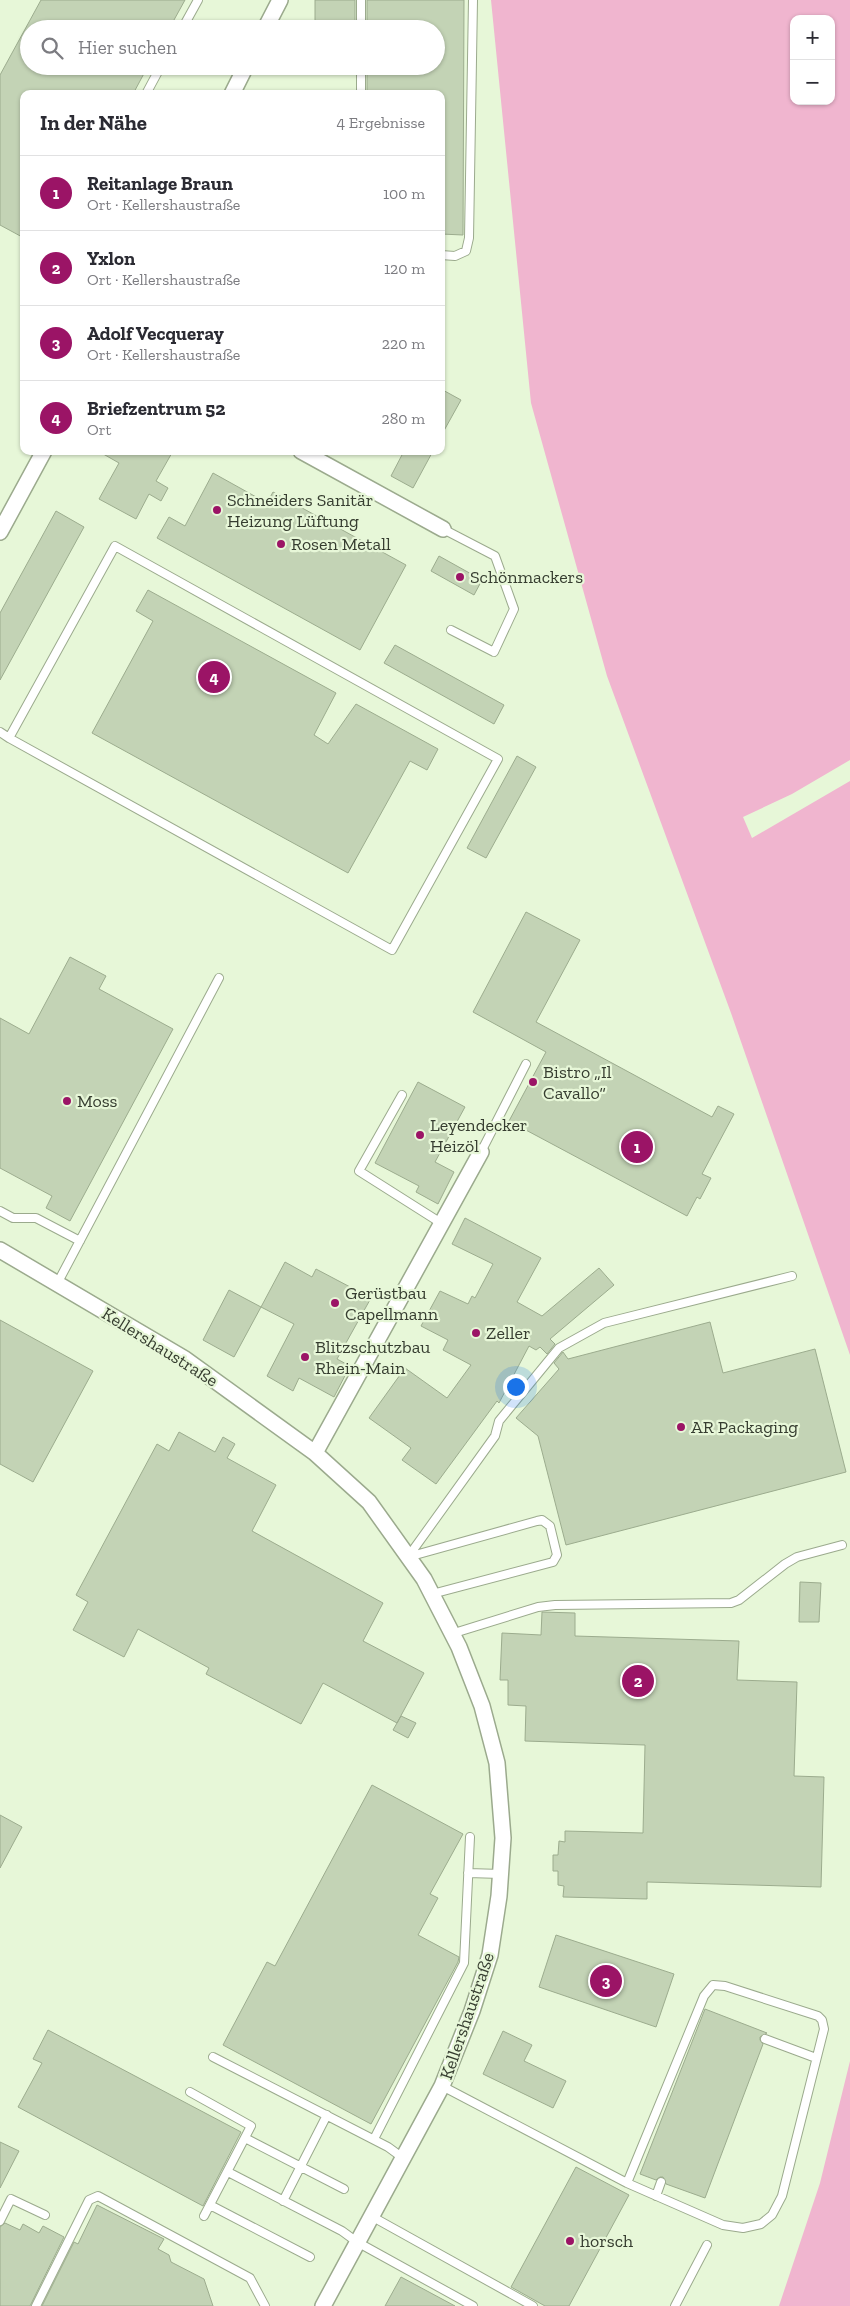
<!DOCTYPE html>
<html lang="de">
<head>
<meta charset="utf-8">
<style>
	body { margin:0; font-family:"Zilla Slab",serif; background:#f2f2f3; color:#2b2b33 }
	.controls { position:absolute; right:15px; top:15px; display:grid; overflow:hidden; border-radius:10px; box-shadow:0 1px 4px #0004 }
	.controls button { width:45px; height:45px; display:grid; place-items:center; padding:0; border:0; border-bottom:1px solid #e1e1e2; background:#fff; color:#2b2b33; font:25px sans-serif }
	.you { position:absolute; left:515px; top:1386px; width:18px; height:18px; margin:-12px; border:4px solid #fff; border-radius:50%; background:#1a73e8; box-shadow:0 0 0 8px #1a73e833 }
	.badge { display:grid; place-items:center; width:32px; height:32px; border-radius:50%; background:#9b1466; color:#fff; font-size:16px; font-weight:700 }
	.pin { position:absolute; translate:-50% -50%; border:2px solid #fff; box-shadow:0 1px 5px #0006 }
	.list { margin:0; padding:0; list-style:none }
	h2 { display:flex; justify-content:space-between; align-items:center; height:65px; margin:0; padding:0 20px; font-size:21px }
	h2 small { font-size:16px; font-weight:400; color:#7c7c81 }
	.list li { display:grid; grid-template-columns:32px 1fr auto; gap:15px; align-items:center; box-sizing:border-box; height:75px; padding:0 20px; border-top:1px solid #e1e1e2 }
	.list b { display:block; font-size:19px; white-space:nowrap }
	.list p { margin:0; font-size:16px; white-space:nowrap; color:#7c7c81 }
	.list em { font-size:16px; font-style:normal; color:#7c7c81 }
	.icon { flex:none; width:28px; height:28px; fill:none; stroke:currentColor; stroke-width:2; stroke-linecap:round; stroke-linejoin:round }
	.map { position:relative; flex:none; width:850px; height:2306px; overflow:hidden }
	.search { position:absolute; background:#fff; box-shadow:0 1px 4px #0004; left:20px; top:20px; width:425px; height:55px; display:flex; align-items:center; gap:12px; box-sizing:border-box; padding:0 18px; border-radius:28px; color:#7c7c81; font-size:19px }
	.panel { position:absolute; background:#fff; box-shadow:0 1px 4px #0004; left:20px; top:90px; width:425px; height:365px; border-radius:10px }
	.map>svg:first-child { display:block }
</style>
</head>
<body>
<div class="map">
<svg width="850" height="2306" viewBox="0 0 850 2306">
	<rect width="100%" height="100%" fill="#e7f7d8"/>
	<path fill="#f0b5cf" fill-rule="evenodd" d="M491 0H850V760L792 794 743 817 752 838 850 781V1355L731 1013 607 676 531 403ZM794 19H831V101H794Z
		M850 2061V2306H779L820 2183Z"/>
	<path fill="#c3d3b5" stroke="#9cac8e" d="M41 0H185L169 29H29V66H148L133 94H24V238L0 225V75Z
		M315 0H355V29H315Z
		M367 0H464L463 235 441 234V94H367V66H436V29H367Z
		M441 389 461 400 441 436Z
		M98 451H173L156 481 168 488 161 501 149 494 136 519 99 499 119 463Z
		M404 451H433L413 488 391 476Z
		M213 473 267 503 273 492 406 565 360 650 157 538 169 517 185 526Z
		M56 511 84 527 0 680V613Z
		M439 556 482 580 474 595 431 571Z
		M148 590 336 693 314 735 328 744 356 704 438 749 427 770 410 761 348 873 92 733 153 621 136 611Z
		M395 645 504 705 494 724 384 663Z
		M517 756 536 767 486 858 467 848Z
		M526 912 580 940 536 1022 712 1117 718 1106 734 1114 702 1174 711 1178 700 1199 697 1197 687 1216 509 1121 546 1052 473 1012Z
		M70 957 106 976 99 989 173 1029 70 1221 46 1208 52 1196 0 1168V1018L29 1034Z
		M418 1082 465 1107 435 1162 454 1172 438 1204 416 1192 419 1186 375 1163Z
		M465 1218 541 1258 517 1302 542 1316 599 1268 614 1285 550 1339 555 1344 547 1354 540 1347 536 1350 529 1346 499 1403 497 1401 436 1484 402 1460 411 1448 369 1418 405 1368 447 1398 471 1365 443 1350 448 1340 421 1326 440 1291 468 1304 472 1296 475 1298 493 1264 452 1244Z
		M285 1262 312 1277 316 1269 371 1298 337 1359 350 1366 334 1397 299 1378 293 1391 267 1376 294 1324 261 1307Z
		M229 1290 261 1307 234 1357 203 1340Z
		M0 1320 93 1371 33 1482 0 1464Z
		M710 1322 723 1373 815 1349 846 1472 566 1545 538 1436 516 1418 559 1369 554 1363 563 1352 568 1359Z
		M179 1432 215 1452 223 1437 235 1444 227 1458 276 1485 252 1531 383 1603 363 1641 424 1673 397 1723 323 1683 301 1724 206 1674 209 1668 138 1629 124 1657 73 1630 88 1602 76 1595 157 1444 169 1451Z
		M800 1582 821 1583 819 1622H799Z
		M542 1612 575 1613V1636L739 1641 737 1680 797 1682 794 1776 824 1777 821 1887 647 1882V1899L563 1897 564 1886 558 1885V1871H553V1855H558L559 1841 565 1842V1831L643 1833 645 1745 525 1741 526 1706 508 1705V1680H500L502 1633 541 1635Z
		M401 1716 416 1723 408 1738 393 1730Z
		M372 1785 463 1834 430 1894 438 1898 418 1935 459 1957 458 1962 371 2124 223 2045 267 1962 275 1966Z
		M0 1815 22 1827 0 1868Z
		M556 1935 674 1974 656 2027 539 1987Z
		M705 2009 767 2033 760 2037V2040L763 2044 705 2198 666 2184 663 2177H660L656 2180 640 2174Z
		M48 2030 241 2132 203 2206 18 2107 42 2063 33 2059Z
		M503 2031 532 2045 524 2061 566 2081 553 2108 483 2074Z
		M0 2142 19 2151 0 2188Z
		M576 2167 629 2195 569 2306H545L511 2287Z
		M97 2205 164 2239 158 2249 169 2255 171 2262 204 2279 213 2306H42L74 2242 78 2244Z
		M5 2223 20 2230 23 2224 39 2233 43 2226 64 2237 30 2306H0V2227Z
		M401 2277 455 2306H385Z"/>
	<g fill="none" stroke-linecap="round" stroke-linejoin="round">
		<defs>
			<path id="lane" d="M182 29 198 0
				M361 29V0
				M146 94 161 66
				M361 94V66
				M441 255 455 256 466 251 469 238 473 0
				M443 529 495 556 514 609 494 652 451 630
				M0 732 9 738 392 950 498 759 115 546 9 738
				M402 1095 359 1171 441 1223
				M481 1152 526 1064
				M0 1211 13 1218H36L80 1241
				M57 1284 219 978
				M408 1557 495 1436 499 1421 559 1348 604 1323 792 1276
				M408 1557 537 1521 542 1520 550 1526 557 1555 553 1562 432 1594
				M451 1634 538 1607 555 1605 731 1603 739 1600 785 1564 797 1557 842 1545
				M468 1873 501 1874
				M765 2039 816 2058
				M213 2057 388 2147 403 2158
				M442 2086 627 2183 723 2225 743 2228 761 2224 772 2215 782 2196 824 2029 822 2020 818 2016 725 1986 713 1985 704 1996 627 2183
				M190 2092 251 2126 204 2216
				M245 2138 344 2189
				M374 2139 464 1963 470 1837
				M228 2172 342 2231 357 2242 473 2306
				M656 2196 661 2182
				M283 2201 327 2115
				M210 2205 310 2257
				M371 2216 533 2306
				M0 2221 11 2199 45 2215
				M36 2306 89 2200 98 2196 250 2278 265 2306
				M675 2306 707 2245"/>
			<path id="street" d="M265 29 280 0
				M232 94 246 66
				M301 451 443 529
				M0 532 44 451
				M0 1250 185 1359 315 1453 369 1502 424 1579 459 1647 482 1706 497 1763 503 1838 499 1896 490 1955 472 2011 442 2086 323 2306
				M315 1453 481 1152"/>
		</defs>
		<use href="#lane" stroke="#9baa8d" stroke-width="10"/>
		<use href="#street" stroke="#9baa8d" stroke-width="18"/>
		<use href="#lane" stroke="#fff" stroke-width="8"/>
		<use href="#street" stroke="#fff" stroke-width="15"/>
	</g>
	<g fill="#9b1466" stroke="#e7f7d8" stroke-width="2">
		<circle cx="217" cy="510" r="5"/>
		<circle cx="281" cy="544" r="5"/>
		<circle cx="460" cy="577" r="5"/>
		<circle cx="533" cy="1082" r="5"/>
		<circle cx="67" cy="1101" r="5"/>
		<circle cx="420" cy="1135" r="5"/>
		<circle cx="335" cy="1303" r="5"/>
		<circle cx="476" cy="1333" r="5"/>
		<circle cx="305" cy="1357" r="5"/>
		<circle cx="681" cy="1427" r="5"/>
		<circle cx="570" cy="2241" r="5"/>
	</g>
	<g text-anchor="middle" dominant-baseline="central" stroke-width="4.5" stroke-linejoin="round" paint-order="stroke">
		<g font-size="18" fill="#363d30" stroke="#e7f7d8" text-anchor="start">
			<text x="227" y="500">Schneiders Sanitär<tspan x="227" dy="21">Heizung Lüftung</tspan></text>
			<text x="291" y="544">Rosen Metall</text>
			<text x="470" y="577">Schönmackers</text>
			<text x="543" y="1072">Bistro „Il<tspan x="543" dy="21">Cavallo“</tspan></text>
			<text x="77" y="1101">Moss</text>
			<text x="430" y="1125">Leyendecker<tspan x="430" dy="21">Heizöl</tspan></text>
			<text x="345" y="1293">Gerüstbau<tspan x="345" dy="21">Capellmann</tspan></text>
			<text x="486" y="1333">Zeller</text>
			<text x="315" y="1347">Blitzschutzbau<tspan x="315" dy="21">Rhein-Main</tspan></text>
			<text x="691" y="1427">AR Packaging</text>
			<text x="580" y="2241">horsch</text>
		</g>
		<g font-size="18" fill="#363d30" stroke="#e7f7d8">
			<text transform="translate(160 1347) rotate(32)">Kellershaustraße</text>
			<text transform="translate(467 2016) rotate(-71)">Kellershaustraße</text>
		</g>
	</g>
</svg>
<div class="controls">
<button>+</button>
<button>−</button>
</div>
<div class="you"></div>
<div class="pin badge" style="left:637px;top:1147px">1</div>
<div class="pin badge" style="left:638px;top:1681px">2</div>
<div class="pin badge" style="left:606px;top:1981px">3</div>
<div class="pin badge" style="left:214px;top:677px">4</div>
<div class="search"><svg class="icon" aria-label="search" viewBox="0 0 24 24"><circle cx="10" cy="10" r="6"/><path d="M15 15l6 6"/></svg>Hier suchen</div>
<section class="panel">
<h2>In der Nähe<small>4 Ergebnisse</small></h2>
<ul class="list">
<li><span class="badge">1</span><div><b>Reitanlage Braun</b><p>Ort · Kellershaustraße</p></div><em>100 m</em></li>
<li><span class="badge">2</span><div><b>Yxlon</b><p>Ort · Kellershaustraße</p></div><em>120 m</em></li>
<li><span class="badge">3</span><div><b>Adolf Vecqueray</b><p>Ort · Kellershaustraße</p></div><em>220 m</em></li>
<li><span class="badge">4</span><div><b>Briefzentrum 52</b><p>Ort</p></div><em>280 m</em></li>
</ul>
</section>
</div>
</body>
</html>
